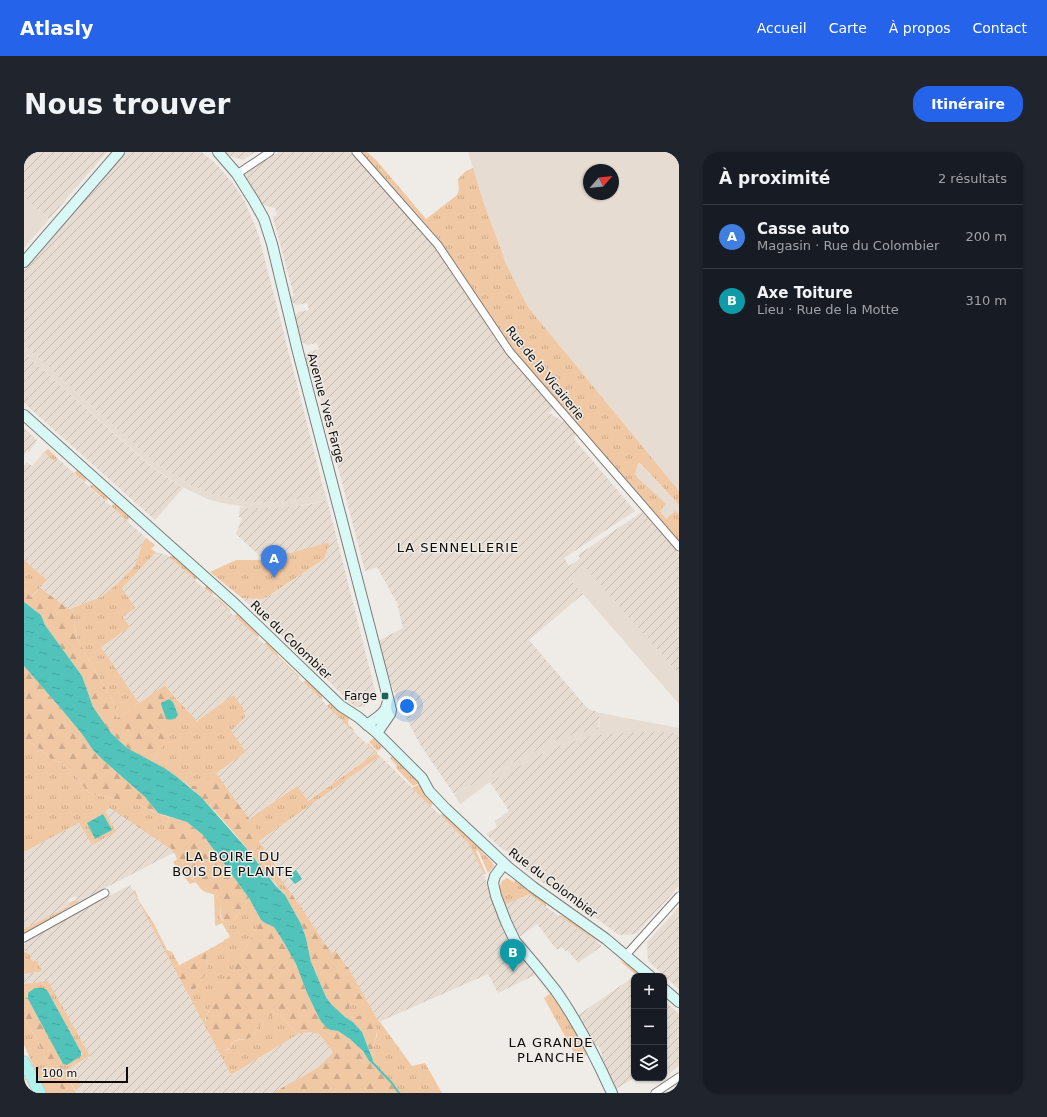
<!DOCTYPE html>
<html lang="fr">
<head>
<meta charset="utf-8">
<style>
	body { margin:0; font-family:"DejaVu Sans",sans-serif; background:#20242c; color:#f1f3f6 }
	.controls { position:absolute; right:12px; bottom:12px; display:grid; overflow:hidden; border-radius:8px; box-shadow:0 1px 3px #0004 }
	.controls button { width:36px; height:36px; display:grid; place-items:center; padding:0; border:0; border-bottom:1px solid #363941; background:#171b24; color:#f1f3f6; font:20px sans-serif }
	.compass { position:absolute; left:559px; top:12px; width:36px; height:36px; border-radius:50%; background:#171b24; box-shadow:0 1px 3px #0004; rotate:62deg }
	.scale { position:absolute; left:12px; bottom:10px; width:92px; box-sizing:border-box; padding-left:4px; border:2px solid #0d0b0a; border-top:0; font-size:11px; line-height:14px; white-space:nowrap; color:#0d0b0a; -webkit-text-stroke:3px #efebe6; paint-order:stroke }
	.you { position:absolute; left:383px; top:554px; width:14px; height:14px; margin:-10px; border:3px solid #fff; border-radius:50%; background:#1a73e8; box-shadow:0 0 0 6px #1a73e833 }
	.badge { display:grid; place-items:center; width:26px; height:26px; border-radius:50%; background:#2563eb; color:#fff; font-size:13px; font-weight:700 }
	.pin { position:absolute; translate:-50% -33px; filter:drop-shadow(0 1px 2px #0008) }
	.pin::after { content:''; position:absolute; top:21px; width:14px; height:12px; background:inherit; clip-path:polygon(0 0,100% 0,50% 100%) }
	.list { margin:0; padding:0; list-style:none }
	h2 { display:flex; justify-content:space-between; align-items:center; height:52px; margin:0; padding:0 16px; font-size:17px }
	h2 small { font-size:13px; font-weight:400; color:#9ea1a6 }
	.list li { display:grid; grid-template-columns:26px 1fr auto; gap:12px; align-items:center; box-sizing:border-box; height:64px; padding:0 16px; border-top:1px solid #363941 }
	.list b { display:block; font-size:15px; white-space:nowrap }
	.list p { margin:0; font-size:13px; white-space:nowrap; color:#9ea1a6 }
	.list em { font-size:13px; font-style:normal; color:#9ea1a6 }
	.icon { flex:none; width:22px; height:22px; fill:none; stroke:currentColor; stroke-width:2; stroke-linecap:round; stroke-linejoin:round }
	.map { position:relative; flex:none; width:655px; height:941px; overflow:hidden; border-radius:16px }
	header { display:flex; align-items:center; gap:24px; box-sizing:border-box; height:56px; padding:0 20px; background:#2563eb; color:#fff }
	header strong { font-size:19px }
	nav { display:flex; gap:22px; margin-inline-start:auto; font-size:14px }
	.intro { display:flex; align-items:center; justify-content:space-between; box-sizing:border-box; height:96px; padding:0 24px }
	h1 { margin:0; font-size:28px }
	.button { padding:10px 18px; border-radius:16px; background:#2563eb; color:#fff; font-size:14px; font-weight:700 }
	main { display:flex; gap:24px; padding:0 24px }
	aside { flex:1; background:#171b24; border-radius:16px; box-shadow:0 1px 3px #0004 }
	.map>svg:first-child { display:block }
</style>
</head>
<body>
<header>
<strong>Atlasly</strong>
<nav><a>Accueil</a><a>Carte</a><a>À propos</a><a>Contact</a></nav>
</header>
<div class="intro"><h1>Nous trouver</h1><a class="button">Itinéraire</a></div>
<main>
<div class="map">
<svg width="655" height="941" viewBox="0 0 655 941">
	<defs>
		<pattern id="industrial-furrows" width="10" height="10" patternUnits="userSpaceOnUse"><rect width="10" height="10" fill="#e6dcd2"/><path d="M-1 1l2-2M0 10L10 0M9 11l2-2" fill="none" stroke="#c4bbb3"/></pattern>
		<pattern id="grass-tufts" width="24" height="20" patternUnits="userSpaceOnUse"><rect width="24" height="20" fill="#f0c8a3"/><path d="M3 7l-1-3M5 7V3M7 7l1-3M15 17l-1-3M17 17v-4M19 17l1-3" fill="none" stroke="#cdaa8b"/></pattern>
		<pattern id="forest-firs" width="22" height="20" patternUnits="userSpaceOnUse"><rect width="22" height="20" fill="#f0c8a3"/><path d="M5 1l3.5 6h-7zM16 11l3.5 6h-7z" fill="#cdaa8b"/></pattern>
		<pattern id="water-ripples" width="26" height="14" patternUnits="userSpaceOnUse"><rect width="26" height="14" fill="#51c3ba"/><path d="M2 4q2-2 4 0t4 0M15 11q2-2 4 0t4 0" fill="none" stroke="#45a69f"/></pattern>
	</defs>
	<rect width="100%" height="100%" fill="#efebe6"/>
	<path fill="#e6dcd2" fill-rule="evenodd" d="M444 0H655V339L504 155 483 114 459 49ZM565 18H589V42H565Z
		M0 45 25 67 0 96Z
		M0 193 129 309 142 318 171 335 188 342 227 350 245 351 265 349 301 342 303 348 266 356 246 357 229 356 204 352 186 348 156 334 126 313 0 201Z
		M615 311 655 353V362L651 360H649L642 367 636 359 641 354 611 322 614 312Z
		M560 412 655 522V552L545 426Z
		M576 561 655 576V582L643 580H615L574 583 555 587 537 593 527 597 466 630 436 652 430 642 534 587 551 582 575 577Z"/>
	<path fill="url(#industrial-furrows)" d="M0 0H83L25 67 0 45Z
		M102 0H178L191 11 208 30 220 48 234 81 301 342 265 349 245 351 227 350 188 342 171 335 142 318 129 309 0 193V118Z
		M201 0H231L219 8 206 4Z
		M255 0H327L409 93 483 202 530 255 525 261 546 274 552 281 551 285 550 287 611 359 540 406 545 414 556 407 554 403 618 360 655 402V522L559 413 545 426 559 442 505 488 564 557 576 561 574 574 575 577 551 582 534 587 430 642 397 594 377 556 368 535 354 489 379 476 373 451 353 415 341 419 289 219 284 220 280 207 285 200 295 197 293 191 283 193 276 189 270 167 274 160 285 158 283 151 273 153 266 149 265 145 270 144 249 65 253 63 251 56 239 53 219 22Z
		M0 201 125 313 145 327 159 336 131 368 0 251Z
		M0 276 13 288 5 300 3 299 0 303Z
		M20 300 30 309 33 306 122 386 119 390 111 414 93 432 77 445 45 457 16 436 23 428 0 408V314L3 310 8 314Z
		M303 348 352 542 340 555H331L237 463 218 446 241 447 300 407 306 390 240 408 212 382 218 366 215 365 216 355 229 356H257L284 353Z
		M132 400 143 403 222 475 352 601 283 649 272 634 225 667 192 621 222 600 206 579 209 543 173 569 141 533 115 551 77 495 106 475 99 465 111 456 98 436Z
		M615 580H643L655 582V734L612 782 595 783 573 767 515 728 493 710 486 704 487 703 482 698 480 699 462 682 473 675 471 669 485 659 466 630 527 597 546 590 570 583Z
		M357 605 445 692 457 715 471 753 513 822 474 841 464 822 355 870 323 815 312 799 308 801 301 792 292 778 249 717 252 714 235 689 352 607Z
		M86 655 151 700 54 750 51 744 44 748 47 754 0 777V700L55 671 68 693 81 658Z
		M106 733 207 923 274 882 284 880 295 882 309 900 308 902 298 912 285 921 257 936 250 941H52L57 929 47 919V915L66 905 9 831 0 832V822L14 820 12 808 10 810 6 806 8 804 0 799V793L3 789Z
		M506 742 522 755 578 794 554 811 543 798 541 799 538 795 533 798 513 772 495 785 480 753Z
		M655 755V837L624 809 623 790Z
		M612 823 613 824H610V926L592 937 577 907 578 902 575 894 569 893 553 864Z
		M640 848 655 862V914L640 925Z"/>
	<path fill="url(#grass-tufts)" fill-rule="evenodd" d="M337 0H343L353 9 402 67 432 44C437 39 434 33 434 27L442 19 449 16 459 49 483 114 504 155 655 339V353L617 312 615 311 614 312 611 322 615 327 641 351 642 352 636 359 642 367 651 359 655 362V389L488 198 416 88Z
		M24 297 33 306 30 309 20 300Z
		M53 318H55L63 325 62 328 61 330 50 321Z
		M70 332 83 343 84 346 82 349 65 334Z
		M92 351 106 364 105 366 103 369 87 354Z
		M122 386 131 393 127 397 132 400 98 436 111 456 99 465 106 475 77 495 115 551 91 568V553L53 487 48 456 77 445 93 432 111 414 119 390Z
		M306 390 300 407 240 447 218 446 186 420 212 408H240Z
		M150 403 171 423 173 426 171 428 145 405Z
		M0 408 23 428 7 445 0 437Z
		M183 434 188 438 189 444 192 446 196 448 206 458V460L180 436Z
		M213 462 215 463 235 482 234 486 210 464Z
		M244 490 249 495 255 505 275 524V526L240 492Z
		M282 528H284L298 542V548L279 530Z
		M209 543 219 556 221 565 207 579 222 600 173 635 165 634 142 617 128 610C143 591 146 572 143 548L146 545 150 544 173 569Z
		M305 552H308L325 565 324 572 330 578 329 579 303 554Z
		M350 586 358 594 357 596 354 599 345 590Z
		M0 590H6L15 596 26 606 38 612 51 623 64 640 73 643 88 646 115 653 138 663 146 665 141 676 143 690 151 700 86 656 81 659 92 680 68 693 55 671 0 700ZM79 662 88 678 71 687 63 671Z
		M344 591 353 600V602L357 605 352 607 235 689 252 714 249 717 259 730V734L261 743 243 722 240 711 233 694 232 685 235 682 225 667 273 634 284 649 352 601 343 592Z
		M368 605 371 606 396 631 389 634 372 616 373 614 366 606Z
		M396 632 409 650 407 655 388 636Z
		M420 662 423 663 458 698 457 699 468 710 470 714 464 721 455 700 453 698 452 699 462 722H460L445 692 416 663Z
		M158 719 162 720 172 730 166 732 156 720Z
		M483 726 490 730 492 728 521 749 522 752V755L506 742 480 753 475 737 478 729Z
		M111 738 115 749 130 772 143 798 148 800 155 813 150 816 109 739Z
		M190 742 195 748 197 753 196 765 198 768 206 774 225 746 237 768 214 810 195 840 186 856 181 867 184 876 189 884 200 899 204 898 207 895C208 887 214 889 221 887 223 886 227 885 229 883 231 881 232 877 234 875 238 870 247 861 254 862 259 863 267 878 274 882L207 923 165 844C171 837 181 826 183 816 183 811 182 805 182 799L200 789V788L206 785 198 771 192 774 191 772Z
		M53 747 54 750 0 782V777L46 754 45 751Z
		M536 763 548 770 573 789V790L535 764Z
		M0 799 8 804 6 806 10 810 12 808 18 818 14 820 0 822Z
		M595 808 607 814 619 824H613Z
		M24 829 66 904 47 915V919L57 930 52 940 37 913 35 904 38 910 43 913 58 902 57 900 23 838 4 841 3 844 0 834V832Z
		M528 840 548 872 564 902 554 908 520 846Z
		M329 849H343L355 870H356L388 914 401 911 418 941H374L366 930 348 911 349 908 347 902 353 883V878L341 863C337 863 330 867 327 865 321 862 326 853 329 849Z
		M0 866 15 892 39 941H22L0 893Z"/>
	<path fill="url(#forest-firs)" d="M16 436 45 457 48 456 53 487 91 553 92 567 141 533 150 544 146 545 143 548C147 572 144 591 128 610L103 596 83 577 69 555 58 524 21 473 17 463 0 450V437L7 445Z
		M0 514 39 559 58 582 69 598 79 608 121 645 134 661 115 653 103 651 88 646 73 643 64 640 51 623 38 612 26 606 15 596 6 590H0Z
		M192 621 236 682 232 685 235 689 233 694 240 711 243 722C219 691 194 660 165 634H173Z
		M146 665 163 670 179 683 225 746 206 774C189 763 202 760 194 747 190 739 184 743 178 738 172 732 169 723 160 719L156 720 149 710 153 707C150 697 142 692 139 683L141 676Z
		M259 730 279 758 301 792 308 801 312 799 323 815H324L343 849C335 850 327 846 325 857 324 861 325 863 328 866 332 865 336 863 340 863 343 863 345 864 346 865 359 874 350 891 347 902L338 880 329 870 321 865 307 852 302 845 287 810 282 786 277 772 261 743 259 734Z
		M237 768 241 771 250 775 259 789 272 812 283 841 296 868 307 878 314 879 326 887 339 899 345 909 348 911 366 930 374 941H250C268 928 297 919 309 900L295 882 284 880 274 882C267 878 259 863 254 862 247 861 238 870 234 875 232 877 231 881 229 883 223 891 208 883 207 895L203 898 200 899C194 893 181 876 182 867 182 865 183 863 184 861 191 843 203 827 213 811 222 797 229 782 237 768Z
		M182 799C182 805 183 811 183 816 182 825 171 837 165 844L150 816Z
		M0 834 4 847 35 904 37 913 52 941H39L15 892 0 866Z"/>
	<path fill="url(#water-ripples)" d="M0 450 17 463 21 473 58 524 69 555 87 581 103 596 142 617 153 625 177 645 223 697 251 733 261 743 277 772 282 786 287 810 302 845 307 852 321 865 329 870 338 880 349 908 348 911 345 909 339 899 326 887 314 879 307 878 303 876 296 868 283 841 272 812 259 789 250 775 241 771 237 768 225 746 179 683 163 670 134 661 121 645 79 608 69 598 58 582 39 559 0 514Z
		M145 547 149 550 154 563C151 568 147 568 142 567L137 552V551Z
		M79 662 88 678 71 687 63 671Z
		M272 718 278 727 271 732 264 724Z
		M11 836H19L23 838 57 900V904L43 913 39 912 38 910 4 847V841L8 838Z"/>
	<g fill="none" stroke-linecap="round" stroke-linejoin="round">
		<path stroke="#51c3ba" stroke-width="2" d="M347 909 367 930 375 941"/>
		<defs>
			<path id="street" d="M332 0 414 93 486 200 655 395
				M213 22 246 0
				M0 786 81 741
				M602 803 655 744
				M631 941 655 925"/>
			<path id="secondary" d="M194 0 213 22 230 49 240 67 248 92 274 200 360 530 367 558 366 562 353 581
				M0 110 95 0
				M0 263 154 401 211 452 317 554 334 565 353 581 398 626 405 639 422 657 485 716 509 735 582 787 626 824
				M343 573C350 567 362 562 363 552
				M480 712 471 724 469 731 472 744 482 770 491 789C505 805 519 822 532 839 554 870 572 906 588 941
				M640 837 655 850"/>
			<path id="primary" d="M0 910 16 941"/>
		</defs>
		<use href="#street" stroke="#807c78" stroke-width="9"/>
		<use href="#secondary" stroke="#807c78" stroke-width="12"/>
		<use href="#primary" stroke="#cac9c9" stroke-width="13"/>
		<use href="#street" stroke="#fff" stroke-width="7"/>
		<use href="#secondary" stroke="#d9f9f6" stroke-width="10"/>
		<use href="#primary" stroke="#b2f2ed" stroke-width="11"/>
		<path stroke="#787572" stroke-width="2" stroke-dasharray="8 4" stroke-linecap="butt" d="M650 0 655 4"/>
	</g>
	<rect fill="#16645e" stroke="#efebe6" stroke-width="1.5" x="357" y="540" width="8" height="8" rx="2"/>
	<g text-anchor="middle" dominant-baseline="central" stroke-width="3" stroke-linejoin="round" paint-order="stroke">
		<g font-size="12" fill="#0d0b0a" stroke="#efebe6">
			<text transform="translate(521 221) rotate(51)">Rue de la Vicairerie</text>
			<text transform="translate(302 256) rotate(75)">Avenue Yves Farge</text>
			<text transform="translate(267 488) rotate(44)">Rue du Colombier</text>
			<text transform="translate(529 731) rotate(37)">Rue du Colombier</text>
		</g>
		<g font-size="12" fill="#0d0b0a" stroke="#efebe6" text-anchor="end">
			<text x="353" y="544">Farge</text>
		</g>
		<g font-size="13" letter-spacing="1" fill="#0d0b0a" stroke="#efebe6">
			<text x="434" y="395">LA SENNELLERIE</text>
			<text x="209" y="704">LA BOIRE DU<tspan x="209" dy="15">BOIS DE PLANTE</tspan></text>
			<text x="527" y="890">LA GRANDE<tspan x="527" dy="15">PLANCHE</tspan></text>
		</g>
	</g>
</svg>
<div class="controls">
<button>+</button>
<button>−</button>
<button><svg class="icon" aria-label="layers" viewBox="0 0 24 24"><path d="M12 4l9 5-9 5-9-5zM3 14l9 5 9-5"/></svg></button>
</div>
<svg class="compass" viewBox="-18 -18 36 36"><path d="M0-13l5 13h-10z" fill="#e53935"/><path d="M0 13l5-13h-10z" fill="#9ea1a6"/></svg>
<div class="scale">100 m</div>
<div class="you"></div>
<div class="pin badge" style="left:250px;top:426px;background:#3f7fe0">A</div>
<div class="pin badge" style="left:489px;top:820px;background:#0f9aa8">B</div>
</div>
<aside>
<h2>À proximité<small>2 résultats</small></h2>
<ul class="list">
<li><span class="badge" style="background:#3f7fe0">A</span><div><b>Casse auto</b><p>Magasin · Rue du Colombier</p></div><em>200 m</em></li>
<li><span class="badge" style="background:#0f9aa8">B</span><div><b>Axe Toiture</b><p>Lieu · Rue de la Motte</p></div><em>310 m</em></li>
</ul>
</aside>
</main>
</body>
</html>
